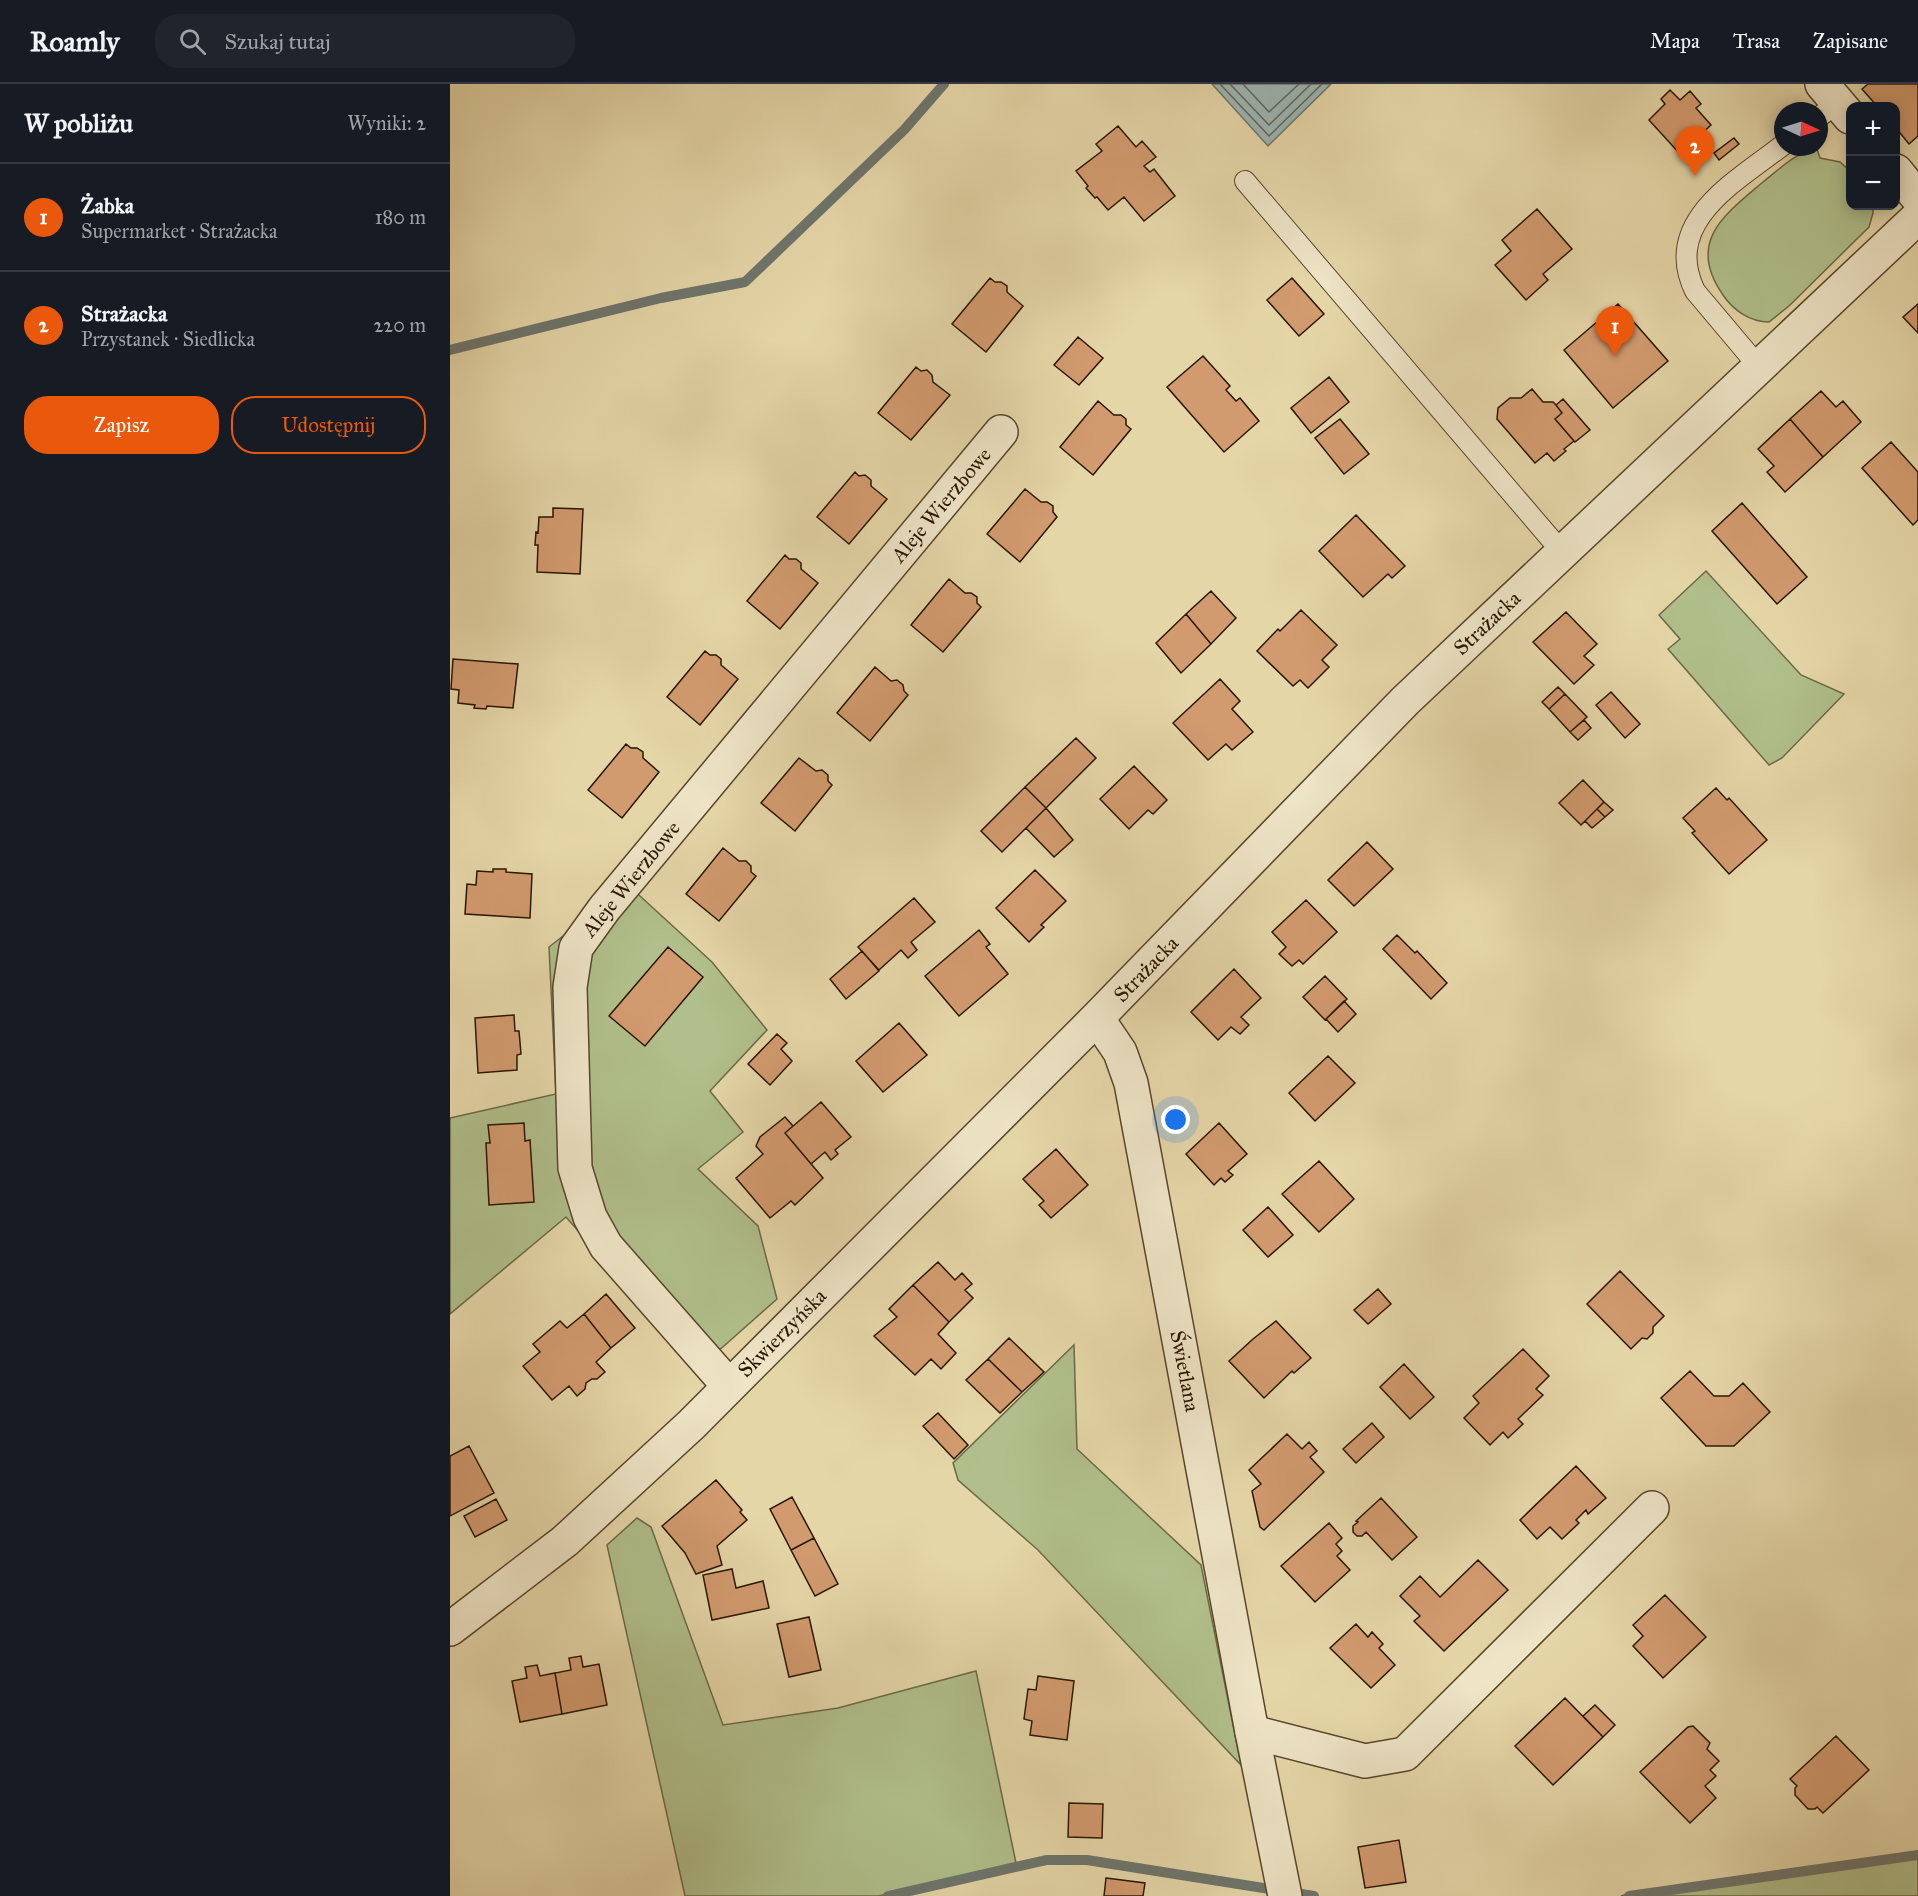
<!DOCTYPE html>
<html lang="pl">
<head>
<meta charset="utf-8">
<style>
	body { margin:0; font-family:"IM FELL Great Primer",serif; background:#20242c; color:#f1f3f6 }
	.controls { position:absolute; right:18px; top:18px; display:grid; overflow:hidden; border-radius:12px; box-shadow:0 3px 15px #0003 }
	.controls button { width:54px; height:54px; display:grid; place-items:center; padding:0; border:0; border-bottom:2px solid #363941; background:#171b24; color:#f1f3f6; font:30px sans-serif }
	.compass { position:absolute; left:1324px; top:18px; width:54px; height:54px; border-radius:50%; background:#171b24; box-shadow:0 3px 15px #0003; rotate:94deg }
	.you { position:absolute; left:726px; top:1036px; width:21px; height:21px; margin:-15px; border:4px solid #fff; border-radius:50%; background:#1a73e8; box-shadow:0 0 0 9px #1a73e833 }
	.badge { display:grid; place-items:center; width:39px; height:39px; border-radius:50%; background:#ea580c; color:#fff; font-size:20px; font-weight:700 }
	.pin { position:absolute; translate:-50% -50px; filter:drop-shadow(0 2px 3px #0008) }
	.pin::after { content:''; position:absolute; top:32px; width:21px; height:18px; background:inherit; clip-path:polygon(0 0,100% 0,50% 100%) }
	.list { margin:0; padding:0; list-style:none }
	h2 { display:flex; justify-content:space-between; align-items:center; height:78px; margin:0; padding:0 24px; font-size:26px }
	h2 small { font-size:20px; font-weight:400; color:#9ea1a6 }
	.list li { display:grid; grid-template-columns:39px 1fr auto; gap:18px; align-items:center; box-sizing:border-box; height:108px; padding:0 24px; border-top:2px solid #363941 }
	.list b { display:block; font-size:22px; white-space:nowrap }
	.list p { margin:0; font-size:20px; white-space:nowrap; color:#9ea1a6 }
	.list em { font-size:20px; font-style:normal; color:#9ea1a6 }
	.actions { display:flex; gap:12px; padding:18px 24px }
	.actions a { flex:1; padding:14px 0; border:2px solid #ea580c; border-radius:24px; text-align:center; font-size:21px; color:#ea580c }
	.actions .main { background:#ea580c; color:#fff }
	.icon { flex:none; width:33px; height:33px; fill:none; stroke:currentColor; stroke-width:2; stroke-linecap:round; stroke-linejoin:round }
	.map { position:relative; flex:none; width:1468px; height:1812px; overflow:hidden }
	header { display:flex; align-items:center; gap:36px; box-sizing:border-box; height:84px; padding:0 30px; background:#171b24; border-bottom:2px solid #363941 }
	header strong { font-size:28px }
	nav { display:flex; gap:33px; margin-inline-start:auto; font-size:21px }
	.search { width:420px; height:54px; background:#20242c; display:flex; align-items:center; gap:15px; box-sizing:border-box; padding:0 21px; border-radius:24px; color:#9ea1a6; font-size:22px }
	main { display:flex }
	aside { flex:1; background:#171b24 }
	.map>svg:first-child { display:block }
</style>
</head>
<body>
<header>
<strong>Roamly</strong>
<div class="search"><svg class="icon" aria-label="search" viewBox="0 0 24 24"><circle cx="10" cy="10" r="6"/><path d="M15 15l6 6"/></svg>Szukaj tutaj</div>
<nav><a>Mapa</a><a>Trasa</a><a>Zapisane</a></nav>
</header>
<main>
<aside>
<h2>W pobliżu<small>Wyniki: 2</small></h2>
<ul class="list">
<li><span class="badge">1</span><div><b>Żabka</b><p>Supermarket · Strażacka</p></div><em>180 m</em></li>
<li><span class="badge">2</span><div><b>Strażacka</b><p>Przystanek · Siedlicka</p></div><em>220 m</em></li>
</ul>
<div class="actions"><a class="main">Zapisz</a><a>Udostępnij</a></div>
</aside>
<div class="map">
<svg width="1468" height="1812" viewBox="0 0 1468 1812">
	<rect width="100%" height="100%" fill="#e5d6a8"/>
	<filter id="stains"><feTurbulence type="fractalNoise" baseFrequency=".00333" numOctaves="4"/><feColorMatrix values="0 0 0 0 .2 0 0 0 0 .09 0 0 0 0 .02 0 0 0 .5 -.17"/></filter>
	<radialGradient id="worn" r=".72"><stop offset=".6" stop-color="#630" stop-opacity="0"/><stop offset="1" stop-color="#630" stop-opacity=".3"/></radialGradient>
	<path fill="#b0bf8b" stroke="#6c6a46" stroke-width="1.5" d="M1367 65 1370 74 1390 78 1400 87V122H1423V129L1419 143 1339 222 1319 238C1300 238 1283 226 1273 211 1236 158 1274 131 1313 98 1330 85 1345 68 1367 65Z
		M1256 487 1351 591 1394 610 1332 674 1319 681 1218 565 1230 555 1209 531Z
		M178 801 262 878 317 946 260 1007 293 1048 248 1085 308 1142 327 1215 248 1285 116 1133 0 1230V1034L106 1010 99 863Z
		M624 1261 627 1365 751 1481 791 1681 588 1466 508 1396 503 1379Z
		M187 1434 201 1443 273 1641 388 1624 526 1587 566 1779 429 1812H235L157 1461Z
		M1468 1770V1812H1171L1185 1808Z"/>
	<path fill="#9cb6b5" stroke="#6e766d" stroke-width="1.5" d="M762 0H881L818 62Z"/>
	<g fill="none" stroke-linecap="round" stroke-linejoin="round">
		<path stroke="#62665a" stroke-width="1.5" d="M770 0 819 52 872 0
			M780 0 819 41 861 0
			M793 0 819 28 849 0"/>
		<path stroke="#6e766d" stroke-width="10" d="M0 266 211 214 295 198 454 46 494 0
			M438 1812 596 1776H637L864 1812
			M1179 1812 1468 1771"/>
	</g>
	<path fill="#d29b6f" stroke="#291600" stroke-width="1.5" d="M1418 0H1468V52L1459 60 1446 44V22H1427L1412 5Z
		M1220 6 1230 16 1240 7 1251 20 1246 24 1261 41 1230 70 1199 36 1215 20 1211 15Z
		M668 42 686 63 692 57 706 73 694 82 700 88 704 85 725 112 694 137 674 113 658 126 647 113 645 114 636 104 638 102 626 87 652 67 646 60Z
		M1284 54 1289 60 1269 76 1264 69Z
		M1087 125 1122 165 1093 190 1098 196 1076 216 1045 181 1061 167 1052 156Z
		M540 194 545 198H551L557 202V208L573 222 536 268 502 240Z
		M842 194 874 230 849 252 817 216Z
		M1168 220 1218 277 1163 324 1114 266Z
		M1468 220V249L1453 233Z
		M628 253 653 274 629 301 604 281Z
		M753 272 780 302 776 306 786 317 790 314 809 337 774 368 717 303Z
		M466 283 471 287 477 286 482 291 483 298 500 311 461 356 428 329Z
		M879 293 899 318 861 349 841 324Z
		M1082 305 1093 318H1103L1106 321 1112 329 1105 335 1124 357 1114 365 1116 367 1104 377 1097 369 1085 379 1047 335 1048 324 1060 314H1071Z
		M1371 307 1386 323 1393 317 1411 338 1373 373 1340 335Z
		M1113 315 1140 346 1125 358 1105 335 1112 329 1106 321Z
		M648 317 664 331H671L676 335V341L681 345 643 391 610 363Z
		M890 335 919 370 894 390 865 354Z
		M1340 335 1373 373 1335 408 1317 388 1324 382 1308 365Z
		M1441 358 1468 388V436L1463 441 1412 384Z
		M405 388 409 392 415 391 421 396V402L437 415 399 460 367 433Z
		M575 405 591 418H597L603 422V428L607 433 570 478 537 450Z
		M1292 419 1357 493 1327 520 1262 447Z
		M103 424 133 425 130 490 87 488 88 461H85L86 448 88 449 89 433H103Z
		M906 431 955 482 942 494 938 490 913 513 869 467Z
		M335 471 339 475H346L351 479V485L368 499 330 545 297 517Z
		M499 495 515 509H521L527 513V519L531 523 493 568 461 541Z
		M761 507 786 534 761 560 736 530Z
		M851 526 887 561 872 576 879 583 858 604 850 596 843 602 807 567 828 545 830 547Z
		M1116 528 1147 560 1134 572 1144 581 1124 600 1083 558Z
		M736 530 761 560 731 589 706 559Z
		M255 567 260 571H266L271 575V581L288 595 250 641 217 613Z
		M3 575 68 580 63 624 37 622 36 625 24 624 25 621 8 619 9 606 1 605Z
		M425 583 441 597 447 596 453 601 454 607 458 611 420 657 387 629Z
		M770 595 790 617 782 625 803 648 782 666 776 660 758 676 723 639Z
		M1108 603 1115 610 1099 625 1092 618Z
		M1161 608 1190 640 1175 654 1146 621Z
		M1115 610 1137 633 1120 648 1099 625Z
		M1134 636 1141 644 1128 656 1120 648Z
		M626 654 646 674 596 724 575 703Z
		M176 660 181 664H187L193 668V674L209 688 172 734 138 706Z
		M349 674 366 687 372 686 378 691V697L382 701 345 747 311 719Z
		M684 682 717 716 703 730 698 726 679 745 650 715Z
		M1133 696 1154 718 1131 741 1109 719Z
		M575 703 596 724 552 768 531 747Z
		M1266 704 1277 716 1279 714 1317 756 1279 790 1242 749 1245 747 1233 734Z
		M1154 718 1163 726 1155 733 1147 725Z
		M596 724 623 756 604 773 576 744Z
		M1147 725 1155 733 1142 744 1135 737Z
		M917 758 943 785 904 822 878 796Z
		M273 764 289 777H296L301 782V788L306 792 269 837 236 810Z
		M43 785H56V788L82 790 80 834 15 830 17 800 26 801 27 787 43 788Z
		M585 786 616 817 591 841 594 843 579 858 546 824Z
		M464 814 485 838 461 858 467 866 458 874 451 866 429 886 408 863Z
		M856 816 887 848 853 880 849 876 842 882 829 870 836 863 822 848Z
		M529 846 540 860 536 863 558 890 509 932 475 892Z
		M947 851 965 869 967 867 997 899 981 915 933 865Z
		M218 863 253 893 195 962 159 932Z
		M412 867 429 887 396 915 380 895Z
		M784 885 811 914 791 933 799 941 790 950 781 943 768 956 741 928Z
		M875 892 897 915 875 936 853 913Z
		M894 917 906 930 888 948 876 935Z
		M64 931 65 947H69L71 970 67 971V986L28 989 25 934Z
		M449 939 477 971 433 1008 406 977Z
		M327 950 337 959 331 965 342 977 320 1001 298 980Z
		M878 972 905 999 865 1037 839 1009Z
		M371 1018 401 1053 385 1066 388 1070 381 1076 375 1068 361 1080 335 1049Z
		M335 1033 343 1042 335 1049 373 1094 345 1121 341 1117 320 1134 286 1094 313 1070 306 1062 310 1053Z
		M74 1039 75 1057 80 1056 84 1118 39 1121 36 1059H40L38 1041Z
		M769 1039 797 1070 778 1087 783 1091 775 1098 771 1094 764 1101 736 1070Z
		M606 1065 638 1101 601 1134 589 1121 594 1117 573 1095Z
		M869 1077 904 1115 869 1148 832 1110Z
		M818 1123 843 1151 818 1173 793 1146Z
		M488 1178 505 1196 512 1189 522 1200 515 1206 523 1214 499 1238 463 1201Z
		M1170 1187 1214 1232 1203 1243V1249L1197 1255 1192 1254 1181 1265 1137 1220Z
		M463 1201 499 1238 488 1250 506 1269 491 1285 481 1275 465 1291 424 1252 447 1233 439 1225Z
		M928 1205 941 1220 918 1240 904 1226Z
		M156 1210 185 1244 161 1264 134 1230Z
		M134 1230 161 1264 146 1278 155 1288 147 1295H142L136 1299 135 1305 127 1312 119 1302 102 1316 73 1282 90 1268 83 1260 110 1237 117 1244Z
		M826 1237 861 1274 844 1289 842 1287 814 1314 779 1277 803 1255Z
		M559 1254 594 1288 572 1308 538 1275Z
		M1073 1265 1099 1292 1086 1305 1093 1311 1068 1335 1073 1340 1058 1354 1053 1348 1040 1361 1014 1334 1029 1319 1023 1312Z
		M538 1275 572 1308 550 1329 516 1296Z
		M954 1280 984 1313 960 1335 930 1303Z
		M1240 1287 1264 1312H1279L1293 1299 1320 1328 1284 1362H1256L1211 1314Z
		M488 1329 518 1361 504 1375 473 1342Z
		M922 1339 934 1353 906 1379 893 1365Z
		M837 1350 852 1365 859 1358 867 1367 860 1373 874 1388 814 1446 810 1443 802 1407 811 1400 799 1386Z
		M19 1362 44 1409 0 1432V1372Z
		M1126 1382 1156 1414 1138 1430 1136 1426 1126 1436 1129 1439 1112 1455 1100 1443 1087 1455 1070 1436Z
		M266 1396 292 1426 290 1428 297 1436 267 1462 272 1481 246 1490 235 1469 212 1442Z
		M342 1413 364 1454 341 1466 320 1425Z
		M931 1414 967 1453 942 1476 916 1448 912 1452H907L903 1448V1442L908 1438 906 1437Z
		M46 1415 57 1436 25 1453 14 1432Z
		M879 1439 892 1454 886 1460 892 1467 887 1472 900 1486 865 1518 831 1482Z
		M364 1454 388 1500 365 1512 341 1466Z
		M1028 1476 1058 1506 994 1567 964 1537 970 1532 950 1512 970 1492 990 1513Z
		M282 1485 286 1504 313 1497 319 1524 262 1536 253 1491Z
		M1215 1511 1256 1553 1213 1594 1183 1562 1193 1552 1183 1541Z
		M359 1533 371 1586 339 1593 327 1540Z
		M906 1540 918 1553 922 1548 933 1560 929 1564 945 1581 921 1604 880 1564Z
		M131 1572 133 1583 149 1580 157 1621 112 1630 105 1589 121 1586 119 1574Z
		M87 1581 90 1592 105 1589 112 1630 70 1638 62 1597 77 1594 75 1583Z
		M588 1592 624 1597 617 1656 580 1651 582 1637 574 1635 578 1605 586 1606Z
		M1115 1614 1153 1653 1103 1701 1065 1662Z
		M1145 1621 1165 1641 1153 1653 1133 1632Z
		M1243 1642 1260 1659 1257 1665 1269 1677 1260 1686 1266 1692 1255 1702 1266 1714 1240 1739 1190 1688 1238 1643Z
		M1386 1652 1419 1686 1373 1729 1367 1723 1365 1725H1358L1345 1711V1704L1347 1702 1340 1695Z
		M619 1719 653 1720 652 1754 618 1753Z
		M949 1756 956 1798 915 1804 908 1763Z
		M656 1794 695 1799 693 1812H654Z"/>
	<g fill="none" stroke-linecap="round" stroke-linejoin="round">
		<defs>
			<path id="service" d="M1369 33 1388 18
				M795 97 1112 468
				M1309 283 1245 207C1211 137 1287 97 1333 61"/>
			<path id="minor" d="M1372 0 1400 33
				M1446 87 1468 114
				M279 1302 156 1162 140 1133 125 1084 120 903 126 864 154 825 551 348
				M802 1648 915 1677 955 1670 1202 1424"/>
			<path id="tertiary" d="M647 934 670 968 681 999 802 1648 835 1812
				M0 1545 115 1457 241 1341 647 934 955 617 1468 133"/>
		</defs>
		<use href="#service" stroke="#58462a" stroke-width="22"/>
		<use href="#minor" stroke="#58462a" stroke-width="36"/>
		<use href="#tertiary" stroke="#58462a" stroke-width="36"/>
		<use href="#service" stroke="#eee4c6" stroke-width="20"/>
		<use href="#minor" stroke="#eee4c6" stroke-width="33"/>
		<use href="#tertiary" stroke="#eee4c6" stroke-width="33"/>
	</g>
	<g text-anchor="middle" dominant-baseline="central" stroke-width="5" stroke-linejoin="round" paint-order="stroke">
		<g font-size="21" fill="#291600" stroke="#eee4c6">
			<text transform="translate(491 421) rotate(-50)">Aleje Wierzbowe</text>
			<text transform="translate(1037 539) rotate(-43)">Strażacka</text>
			<text transform="translate(181 795) rotate(-51)">Aleje Wierzbowe</text>
			<text transform="translate(696 885) rotate(-46)">Strażacka</text>
			<text transform="translate(332 1249) rotate(-45)">Skwierzyńska</text>
			<text transform="translate(735 1287) rotate(79)">Świetlana</text>
		</g>
	</g>
	<rect width="100%" height="100%" filter="url(#stains)"/>
	<rect width="100%" height="100%" fill="url(#worn)"/>
</svg>
<div class="controls">
<button>+</button>
<button>−</button>
</div>
<svg class="compass" viewBox="-18 -18 36 36"><path d="M0-13l5 13h-10z" fill="#e53935"/><path d="M0 13l5-13h-10z" fill="#9ea1a6"/></svg>
<div class="you"></div>
<div class="pin badge" style="left:1165px;top:272px">1</div>
<div class="pin badge" style="left:1245px;top:92px">2</div>
</div>
</main>
</body>
</html>
